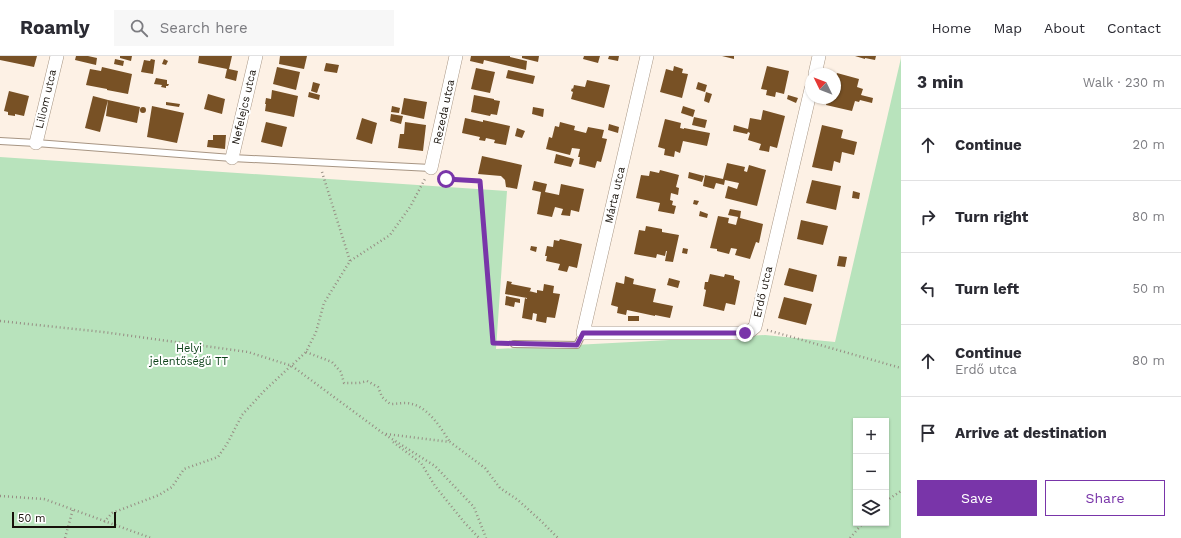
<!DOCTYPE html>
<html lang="en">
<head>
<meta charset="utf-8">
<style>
	body { margin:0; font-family:"Work Sans",sans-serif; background:#f7f7f7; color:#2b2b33 }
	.controls { position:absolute; right:12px; bottom:12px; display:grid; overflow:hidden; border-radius:0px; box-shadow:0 1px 3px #0004 }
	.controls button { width:36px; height:36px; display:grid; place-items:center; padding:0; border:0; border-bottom:1px solid #e1e1e2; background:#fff; color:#2b2b33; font:20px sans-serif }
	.compass { position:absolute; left:805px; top:12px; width:36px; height:36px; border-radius:50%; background:#fff; box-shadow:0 1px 3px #0004; rotate:313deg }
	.scale { position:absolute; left:12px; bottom:10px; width:104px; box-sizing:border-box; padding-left:4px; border:2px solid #17110a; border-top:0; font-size:11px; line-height:14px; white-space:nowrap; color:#17110a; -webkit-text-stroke:3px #fff; paint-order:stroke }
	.stop { position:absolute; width:12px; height:12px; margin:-9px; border:3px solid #7935a9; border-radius:50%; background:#fff }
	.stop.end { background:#7935a9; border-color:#fff; box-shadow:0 1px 4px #0008 }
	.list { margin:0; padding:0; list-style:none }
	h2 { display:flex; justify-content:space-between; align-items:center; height:52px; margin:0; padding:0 16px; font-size:17px }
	h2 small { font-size:13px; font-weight:400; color:#7c7c81 }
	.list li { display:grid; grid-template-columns:26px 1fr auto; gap:12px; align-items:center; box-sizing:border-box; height:72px; padding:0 16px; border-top:1px solid #e1e1e2 }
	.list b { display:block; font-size:15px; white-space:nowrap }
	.list p { margin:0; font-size:13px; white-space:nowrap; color:#7c7c81 }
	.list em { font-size:13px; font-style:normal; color:#7c7c81 }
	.actions { display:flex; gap:8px; padding:12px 16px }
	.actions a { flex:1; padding:9px 0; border:1px solid #7935a9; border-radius:0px; text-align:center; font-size:14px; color:#7935a9 }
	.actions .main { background:#7935a9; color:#fff }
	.icon { flex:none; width:22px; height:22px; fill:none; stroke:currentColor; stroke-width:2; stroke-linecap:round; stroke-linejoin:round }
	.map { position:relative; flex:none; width:901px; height:482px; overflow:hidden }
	header { display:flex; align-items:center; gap:24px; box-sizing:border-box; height:56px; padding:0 20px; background:#fff; border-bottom:1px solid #e1e1e2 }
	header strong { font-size:19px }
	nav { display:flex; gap:22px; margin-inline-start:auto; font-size:14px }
	.search { width:280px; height:36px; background:#f7f7f7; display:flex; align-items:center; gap:10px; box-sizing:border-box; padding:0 14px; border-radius:0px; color:#7c7c81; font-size:15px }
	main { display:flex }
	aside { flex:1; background:#fff }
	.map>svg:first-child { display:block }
</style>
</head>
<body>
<header>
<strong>Roamly</strong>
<div class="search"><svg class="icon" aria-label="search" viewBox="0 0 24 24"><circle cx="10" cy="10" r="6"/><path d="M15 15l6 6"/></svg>Search here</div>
<nav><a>Home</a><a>Map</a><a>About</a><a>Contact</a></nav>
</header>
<main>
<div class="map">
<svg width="901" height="482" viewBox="0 0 901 482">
	<rect width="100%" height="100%" fill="#fdf1e5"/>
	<path fill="#b8e3bc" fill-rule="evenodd" d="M901 2V482H0V101L507 135 496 293 765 279 835 286ZM856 365H886V467H856Z"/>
	<path fill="#785125" d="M0 0H37L34 11 0 4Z
		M76 0H88L97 2 96 9 75 4Z
		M120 0H132L131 5 120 2Z
		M199 0H232L229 13 238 15 236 25 225 22 227 13 198 7Z
		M280 0H307L304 13 279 8Z
		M471 0H510V1L527 5 526 14 484 4 483 8 470 5Z
		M522 0H539L538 6 522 2Z
		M584 0H600L598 7 583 3Z
		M609 0H619L618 5 608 3Z
		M722 0H734V3Z
		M855 0H876L875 4 865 2V3Z
		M115 3 124 5 123 10 114 8Z
		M151 3 155 4 153 18 141 16 144 4 150 5Z
		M164 3 168 5 166 9 162 8Z
		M326 7 339 9 337 17 324 15Z
		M674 10 683 13 682 17 688 18 682 42 660 36 666 13 673 15Z
		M767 10 789 15 784 38 776 36 775 41 766 39 767 34 761 33Z
		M102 11 132 18 128 38 107 34V33L86 29 90 13 101 15Z
		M277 11 300 16 296 34 273 28Z
		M476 12 495 16 490 37 471 33Z
		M508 14 535 20 533 28 506 22Z
		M837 17 859 23 857 31 863 33 861 39 873 42 872 47 860 44 859 46 855 45 852 55 826 49 828 42H835V23Z
		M156 22 167 24V28H169L168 30H166V32L161 31 162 29 154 28Z
		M587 24 610 29 604 52 571 43 573 36 571 35 572 32 573 33 574 29 585 31Z
		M313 26 320 28 317 37 311 35Z
		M698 26 707 29 705 36 696 33Z
		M272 34 298 40 294 61 265 55 266 48H265L266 42 271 43Z
		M9 35 29 40 24 60 15 58V60L8 59V56L4 55Z
		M309 36 320 39 319 44 308 41Z
		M706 36 712 38 709 47 704 45Z
		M208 38 225 43 222 58 204 53Z
		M474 39 494 43V44L500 45 497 59 491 58 490 60 471 56Z
		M788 39 798 42 796 47 787 43Z
		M93 40 108 44 100 76 85 72Z
		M404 42 427 46 424 63 401 58Z
		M108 44 140 51 137 67 106 60Z
		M166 46 180 48 179 51 166 49Z
		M152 50 184 57 177 87 147 81Z
		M392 50 400 52 399 57 391 56Z
		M683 50 695 54 693 61 681 57Z
		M140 54a3 3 0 1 1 6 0a3 3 0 1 1-6 0Z
		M533 51 544 53 543 61 532 58Z
		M763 54 785 60 777 92 770 90 769 96 759 94 761 88 748 84 750 77 748 76 747 78 733 75 734 69 748 73 750 62 761 64Z
		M391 58 403 60 401 68 390 65Z
		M694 61 707 64 705 72 692 69Z
		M362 62 377 67 372 88 356 83Z
		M465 62 483 66V64L510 70 506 89 494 87 495 84 486 82 485 85 479 84 480 81 462 77Z
		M665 63 681 67 680 72 684 73V72L710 77 707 90 683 85 680 97 675 95 674 101 664 99 665 93 658 91Z
		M266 66 287 71 282 91 261 86Z
		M405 66 426 69 423 95 398 92 400 78H404Z
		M560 66 575 70 574 74 586 77 588 71 604 74 602 82 607 83 604 95 601 106 597 105 595 112 579 108 580 101H578L580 93 572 92 570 99 546 93 549 81 552 82 555 70 559 71Z
		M609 68 619 71 618 77 608 74Z
		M822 69 843 74 841 82 857 86 854 99 842 96 840 107 834 105 832 115 812 111Z
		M517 72 525 75 522 82 515 80Z
		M213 79H226L225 93 207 91 208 84H213Z
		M556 98 574 103 571 111 554 107Z
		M482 100 522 109 517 133 506 131 505 124 501 120 478 118Z
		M727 107 745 111 744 115 747 116 749 109 766 114 757 150 725 142 728 130 737 133 739 127 725 124 724 129 716 127 714 133 703 130 705 119 723 123Z
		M660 114 679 119 676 131 679 132 678 139 671 137 670 144 673 145 672 149 676 150 674 158 658 155 660 147 636 142 641 119 649 120 650 115 659 117Z
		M689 116 704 120 702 126 688 122Z
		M812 124 841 130 836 154 806 147Z
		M534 125 547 128 545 136 559 139 561 128 584 133 579 156 571 154 570 160 561 159 563 153 555 151 552 161 537 158 541 136 532 134Z
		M853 135 860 137 859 143 852 142Z
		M694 144 699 145 697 149 693 148Z
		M730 153 741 155 740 162 763 168 759 187 756 186 750 203 735 199 737 193 731 192 729 198 717 195V193L710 192 718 160 729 162 728 167 736 169 738 161 728 159Z
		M700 155 708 158 707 162 699 160Z
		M801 164 828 170 823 189 797 183Z
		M646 170 662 173V176L679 179 673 206 665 205 667 195H666L665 200 657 198 656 202 634 198 639 174 645 175Z
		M560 183 582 188 577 212 569 210 567 216 558 214 560 208 546 205 547 200H545L547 190 553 191 554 184 559 185Z
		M531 190 537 191 536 196 530 194Z
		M683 192 688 193 687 198 682 197Z
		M839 200 847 201 845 211 837 210Z
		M789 212 817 219 813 236 784 229Z
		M710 218 724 221 725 218 734 220V223L740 225 735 249 726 247 724 255 703 250 706 234 704 233 705 226H708Z
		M625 220 634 223 633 228 656 233 653 246 673 250 670 262 655 259V260L627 254 626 259 617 257 618 251 611 249 616 226 624 228Z
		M669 222 680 225 678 232 667 229Z
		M507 225 512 226 511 228 531 232 530 235H529L537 237V234L543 235 544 228 554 230 553 237 560 238 555 262 547 261 546 267 536 265 537 258 533 257 532 264 522 262 525 242 527 243V242L505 238Z
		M506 240 520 243V247L515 246 514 251 505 249Z
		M784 241 812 248 806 269 778 262Z
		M628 260H639V265H628Z"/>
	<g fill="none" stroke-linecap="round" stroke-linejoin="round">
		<defs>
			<path id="service" d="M0 85 36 87 232 102 431 112
				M514 288 577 289 583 277"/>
			<path id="minor" d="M647 0 583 277H745L750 275 755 271 811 33
				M815 18 819 0
				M36 87 57 0
				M232 102 256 0
				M431 112 456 0"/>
		</defs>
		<use href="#service" stroke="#a79583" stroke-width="8"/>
		<use href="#minor" stroke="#a79583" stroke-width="14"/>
		<path stroke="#968d83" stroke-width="2.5" stroke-dasharray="1 3" stroke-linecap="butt" d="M322 116 350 205
			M441 119 445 123 480 125 493 287H506
			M0 265 103 276 248 296 292 310 384 378 435 410 474 451 486 482
			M767 274 901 312
			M306 296 332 306 341 316 344 327H359L367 325 378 331 382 341 390 348C396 348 401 347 406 347 427 348 440 371 450 386
			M386 378 450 386 485 412 500 432 518 444 541 465 558 482
			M393 386 421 407 435 430 464 466 479 482
			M0 440 44 443 151 482
			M886 445 901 435
			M104 466 112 457 159 439 172 431 184 413 218 401 227 388 242 359 265 334 306 296 316 276 324 247 350 205 390 179 410 151 425 123
			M65 482 73 453
			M850 482 863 467"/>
		<use href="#service" stroke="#fff" stroke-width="6"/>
		<use href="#minor" stroke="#fff" stroke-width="13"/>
	</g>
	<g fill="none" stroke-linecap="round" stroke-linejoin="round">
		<path stroke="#7935a9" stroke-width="5" d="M446 123 480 125 493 287 577 289 583 277H745"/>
	</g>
	<g text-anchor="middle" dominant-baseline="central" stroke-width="4" stroke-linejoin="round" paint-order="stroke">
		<g font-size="11" fill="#17110a" stroke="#fff">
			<text transform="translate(46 43) rotate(-77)">Liliom utca</text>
			<text transform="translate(244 51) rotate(-77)">Nefelejcs utca</text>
			<text transform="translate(444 56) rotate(-78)">Rezeda utca</text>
			<text transform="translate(615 139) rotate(-77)">Márta utca</text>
			<text transform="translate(763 236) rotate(-77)">Erdő utca</text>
		</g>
		<g font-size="11" fill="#0e431a" stroke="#fff">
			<text x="189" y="292">Helyi<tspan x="189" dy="13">jelentőségű TT</tspan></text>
		</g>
	</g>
</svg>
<div class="controls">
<button>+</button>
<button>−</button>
<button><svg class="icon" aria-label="layers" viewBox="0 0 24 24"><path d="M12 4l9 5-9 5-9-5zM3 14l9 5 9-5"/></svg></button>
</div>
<svg class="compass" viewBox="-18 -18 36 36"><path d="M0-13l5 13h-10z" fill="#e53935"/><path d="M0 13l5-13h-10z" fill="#7c7c81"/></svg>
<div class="scale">50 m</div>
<div class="stop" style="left:446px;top:123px"></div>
<div class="stop end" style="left:745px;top:277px"></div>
</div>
<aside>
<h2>3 min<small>Walk · 230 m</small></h2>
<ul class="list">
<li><svg class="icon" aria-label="ahead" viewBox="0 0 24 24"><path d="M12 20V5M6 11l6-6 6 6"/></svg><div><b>Continue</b></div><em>20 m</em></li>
<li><svg class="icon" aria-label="right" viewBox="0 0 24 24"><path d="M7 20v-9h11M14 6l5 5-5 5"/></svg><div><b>Turn right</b></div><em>80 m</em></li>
<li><svg class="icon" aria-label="left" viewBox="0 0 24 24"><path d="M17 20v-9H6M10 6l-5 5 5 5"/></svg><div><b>Turn left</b></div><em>50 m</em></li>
<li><svg class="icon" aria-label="ahead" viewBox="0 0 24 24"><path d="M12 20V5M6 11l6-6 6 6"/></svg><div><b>Continue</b><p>Erdő utca</p></div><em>80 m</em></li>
<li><svg class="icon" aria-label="arrive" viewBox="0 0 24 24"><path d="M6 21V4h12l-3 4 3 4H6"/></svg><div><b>Arrive at destination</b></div></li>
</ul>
<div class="actions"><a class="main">Save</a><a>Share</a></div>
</aside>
</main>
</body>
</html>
